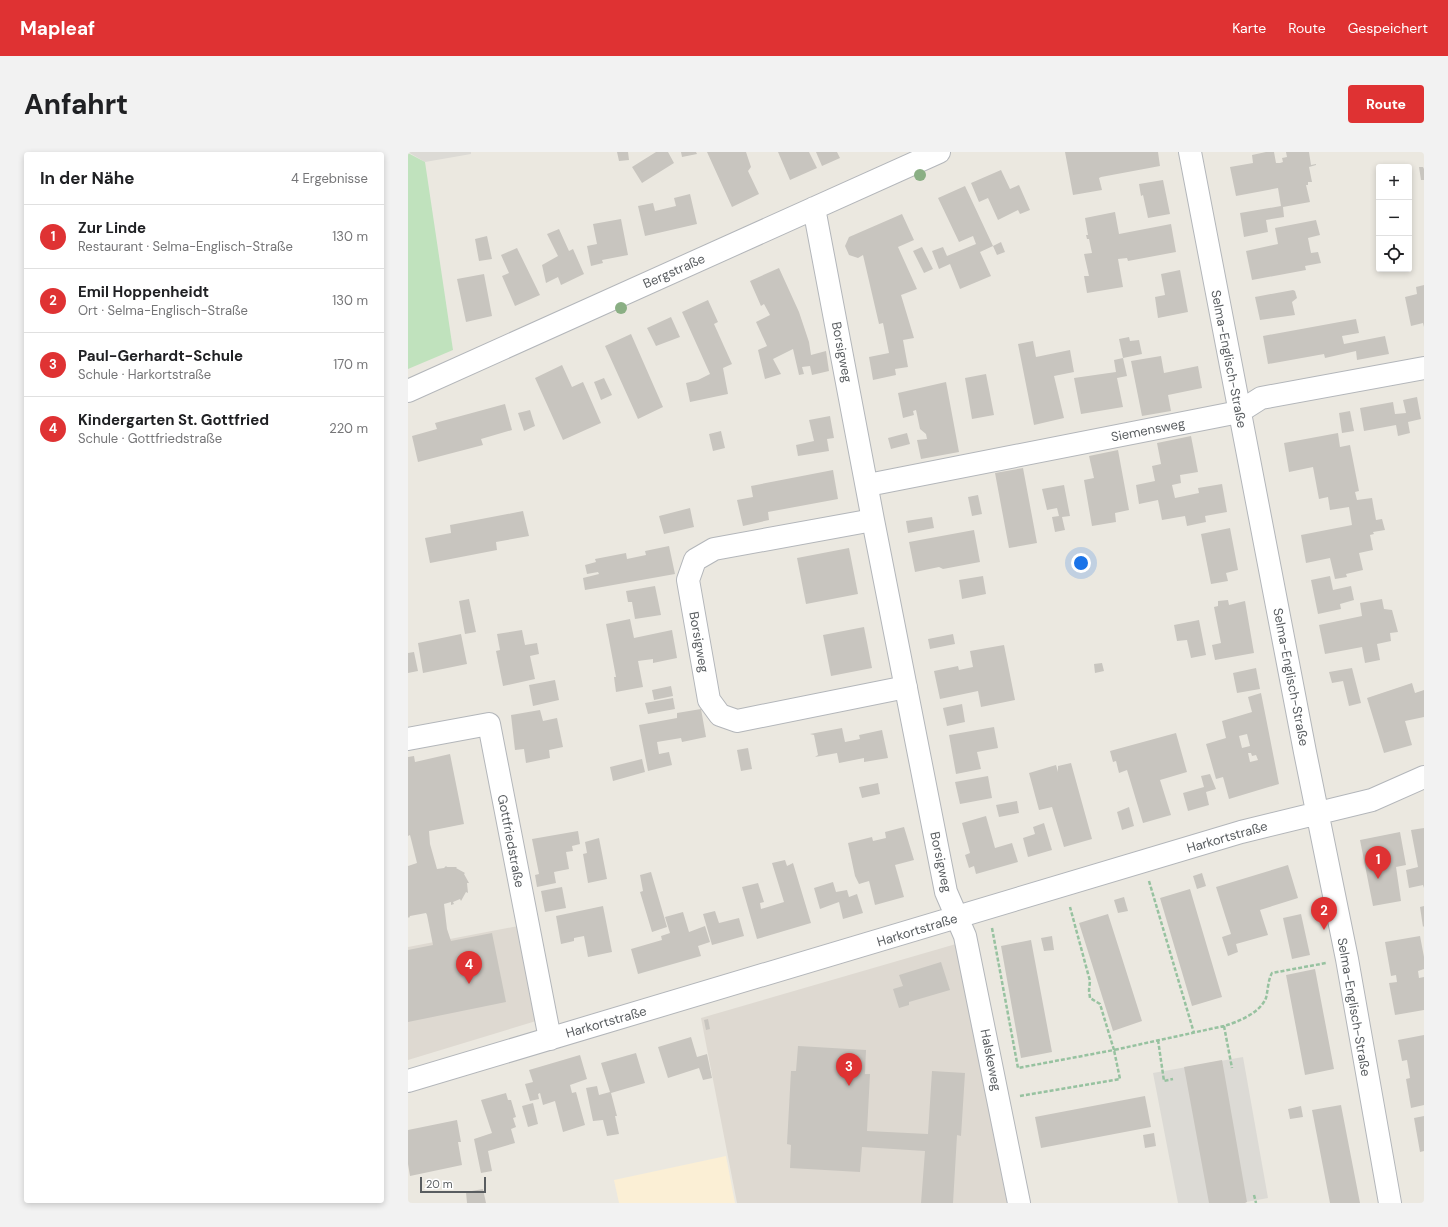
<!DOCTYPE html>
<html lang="de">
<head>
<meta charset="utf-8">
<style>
	body { margin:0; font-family:"DM Sans",sans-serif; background:#f2f2f2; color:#202124 }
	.controls { position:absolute; right:12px; top:12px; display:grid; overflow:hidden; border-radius:4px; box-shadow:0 2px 6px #0003 }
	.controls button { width:36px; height:36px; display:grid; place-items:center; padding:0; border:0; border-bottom:1px solid #e0e0e0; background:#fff; color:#202124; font:20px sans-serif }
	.scale { position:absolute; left:12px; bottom:10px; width:66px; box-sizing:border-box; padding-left:4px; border:2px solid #595d60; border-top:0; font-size:11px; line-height:14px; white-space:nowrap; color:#595d60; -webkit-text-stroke:3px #fff; paint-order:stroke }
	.you { position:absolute; left:673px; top:411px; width:14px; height:14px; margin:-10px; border:3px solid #fff; border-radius:50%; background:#1a73e8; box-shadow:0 0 0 6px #1a73e833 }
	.badge { display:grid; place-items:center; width:26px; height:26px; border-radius:50%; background:#df3233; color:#fff; font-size:13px; font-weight:700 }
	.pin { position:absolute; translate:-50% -33px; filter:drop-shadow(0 1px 2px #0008) }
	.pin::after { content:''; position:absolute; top:21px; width:14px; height:12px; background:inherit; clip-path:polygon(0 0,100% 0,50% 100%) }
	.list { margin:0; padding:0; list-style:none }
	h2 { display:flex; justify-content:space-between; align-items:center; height:52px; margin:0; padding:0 16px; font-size:17px }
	h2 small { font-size:13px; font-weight:400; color:#757577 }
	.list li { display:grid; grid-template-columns:26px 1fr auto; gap:12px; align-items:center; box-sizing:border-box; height:64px; padding:0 16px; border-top:1px solid #e0e0e0 }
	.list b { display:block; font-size:15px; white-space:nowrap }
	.list p { margin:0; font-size:13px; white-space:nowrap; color:#757577 }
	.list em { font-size:13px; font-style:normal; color:#757577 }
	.icon { flex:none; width:22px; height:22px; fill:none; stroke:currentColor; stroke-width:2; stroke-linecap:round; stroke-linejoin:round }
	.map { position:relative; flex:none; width:1016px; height:1051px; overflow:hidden; border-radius:4px }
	header { display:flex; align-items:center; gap:24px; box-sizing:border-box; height:56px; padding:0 20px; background:#df3233; color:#fff }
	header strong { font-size:19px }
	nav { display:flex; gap:22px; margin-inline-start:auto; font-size:14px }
	.intro { display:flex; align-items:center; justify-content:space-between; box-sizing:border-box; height:96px; padding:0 24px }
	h1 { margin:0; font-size:28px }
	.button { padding:10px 18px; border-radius:4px; background:#df3233; color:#fff; font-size:14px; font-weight:700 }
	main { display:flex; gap:24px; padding:0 24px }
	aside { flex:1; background:#fff; border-radius:4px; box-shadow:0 2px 6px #0003 }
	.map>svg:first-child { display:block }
</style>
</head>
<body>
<header>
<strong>Mapleaf</strong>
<nav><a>Karte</a><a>Route</a><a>Gespeichert</a></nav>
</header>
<div class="intro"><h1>Anfahrt</h1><a class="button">Route</a></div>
<main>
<aside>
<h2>In der Nähe<small>4 Ergebnisse</small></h2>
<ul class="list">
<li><span class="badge">1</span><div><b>Zur Linde</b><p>Restaurant · Selma-Englisch-Straße</p></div><em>130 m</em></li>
<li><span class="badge">2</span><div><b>Emil Hoppenheidt</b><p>Ort · Selma-Englisch-Straße</p></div><em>130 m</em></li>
<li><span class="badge">3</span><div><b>Paul-Gerhardt-Schule</b><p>Schule · Harkortstraße</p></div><em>170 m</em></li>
<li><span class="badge">4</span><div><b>Kindergarten St. Gottfried</b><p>Schule · Gottfriedstraße</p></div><em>220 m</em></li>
</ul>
</aside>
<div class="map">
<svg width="1016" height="1051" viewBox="0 0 1016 1051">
	<rect width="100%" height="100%" fill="#ebe8e0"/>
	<path fill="#fbefd5" d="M318 1004 327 1051H211L206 1028Z"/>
	<path fill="#dcdad5" d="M0 0H63V2L17 10Z
		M835 905 860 1046 833 1051H770L745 921Z"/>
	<path fill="#ded9d1" d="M110 774 128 869 0 908V795Z
		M548 792 599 1051H329L293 866Z"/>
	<path fill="#c0e2bd" d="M0 1 17 10 45 198 0 217Z"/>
	<path fill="#c8c5bf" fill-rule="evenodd" d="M209 0H220L221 8 211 9Z
		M248 0H260L266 11 234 31 224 15Z
		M273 0H288L289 2 274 5Z
		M299 0H338L343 15 340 19 351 42 324 55Z
		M370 0H401L409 16 382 28Z
		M408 0H429L432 6 414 14Z
		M657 0H750L752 14 693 25 691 26 694 38 665 43Z
		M858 0H866L868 11H872L875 10 874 6 879 5 878 0H901L903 13 908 12V13L901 15 904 30H900V33H898L902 50 875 55 876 65 858 68 860 80 836 85 832 61 873 54 870 36 828 44 822 15 845 11 844 3Z
		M1011 15H1015L1016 17V28H1013Z
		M593 18 602 37 611 33 622 58 612 62 610 58 590 68 580 46 571 50 563 31Z
		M755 28 762 62 740 66 735 43 733 44 731 32Z
		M557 34 585 94 593 90 597 100 589 103 585 94 572 100 583 124 552 137 542 112 531 117 524 99 535 95 539 104 568 92 565 84 551 90 530 46Z
		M282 42 289 72 237 84 230 54 245 51 247 59 268 54 266 46Z
		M707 60 711 82 763 72 768 100 720 109 719 106 710 107 715 135 679 141 676 124H681L676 102 684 101 681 87H679L678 83H680L677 66Z
		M494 62 506 88 490 95 509 137 493 143 506 186 495 188 500 215 487 217 488 223 465 228 461 205 481 201 475 171 471 172 455 103 450 106 441 103 437 94 441 85Z
		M213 67 220 103 194 108 195 111 183 114 179 94 189 92 185 72Z
		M908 68 912 83 900 86 903 101 910 100 913 111 897 114 898 118 844 128 838 99 870 92 867 76Z
		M151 77 161 99 165 97 176 122 153 133 150 125 138 131 134 113 150 104 139 82Z
		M79 84 84 107 71 109 67 87Z
		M514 95 525 117 516 121 505 99Z
		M109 96 132 143 107 154 94 124 101 121 93 103Z
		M371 116 391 160 401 190 403 203 418 199 421 219 404 223 402 214 394 215 396 222 391 223 385 197 365 207 373 222 357 227 350 198 359 194 348 170 362 163 356 152 353 154 342 129Z
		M772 118 780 160 750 166 747 145 757 143 753 122Z
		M76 122 84 164 58 170 49 127Z
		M1016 133V175L1015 171 1003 174 997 145 1009 142 1008 135Z
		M885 138 887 139 889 146 884 150 887 163 852 168 847 145Z
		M300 148 310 170 306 172 324 212 315 216 320 242 282 250 278 231 290 228 302 222 274 160Z
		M263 165 272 185 248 194 239 176Z
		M948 167 951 181 934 184 936 192 977 184 981 202 949 208 948 199 917 206 916 202 860 212 855 184Z
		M223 182 255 255 230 267 197 194Z
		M721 185 722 189 731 188 734 202 715 206 719 224 709 226 715 255 673 262 666 226 708 220 706 208 715 206 711 187Z
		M625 189 628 205 662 198 666 220 646 224 656 266 626 273 610 192Z
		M753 204 756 221 790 214 794 236 760 243 763 259 734 264 723 209Z
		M154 213 164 235 175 230 193 271 155 288 127 226Z
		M578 222 586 263 564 267 557 226Z
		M196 226 204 243 193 248 186 230Z
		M538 230 551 300 513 307 509 288 519 287 518 282 512 277 508 258 505 259 506 263 495 266 490 241Z
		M1009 245 1013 267 1000 270 1002 281 990 284 988 273 956 279 952 256 985 250 987 262 998 261 995 248Z
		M97 252 104 278 73 287 75 293 10 310 4 284 29 277 27 271Z
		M122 258 127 274 116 279 110 261Z
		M942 259 946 279 934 281 931 261Z
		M422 264 426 286 419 287 421 299 390 304 388 293 406 289 401 268Z
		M313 279 317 296 305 299 301 282Z
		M499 281 502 292 483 297 480 286Z
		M930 281 932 295 942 293 951 339 947 340 949 348 964 346 968 368 974 367 977 378 965 380 966 382 962 383 965 398 951 401 955 418 938 422 939 425 927 427 922 406 898 411 893 383 944 373 941 355 922 358 920 345 911 347 905 315 881 320 876 291Z
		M783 284 790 320 772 323 773 331 764 333 767 346 791 341 790 336 814 332 819 360 797 364 798 370 779 374 777 364 754 368 750 348 731 352 728 333 747 329 744 314 753 312 754 317 749 291Z
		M710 298 721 358 707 361 708 370 684 374 676 328 686 326 681 304Z
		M615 316 629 391 601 396 587 321Z
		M425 318 430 347 360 360 361 368 335 374 329 348 345 345 343 334Z
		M656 333 662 364 654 365 657 378 647 380 644 365 651 364 649 356 639 358 634 337Z
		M570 343 574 362 564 364 560 345Z
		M282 356 286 375 256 382 251 364Z
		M115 359 121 384 88 390 89 398 22 411 17 386 43 381 42 373Z
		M524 365 526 376 500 381 498 369Z
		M822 376 830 418 818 421 820 429 803 432 793 382Z
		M566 378 572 410 535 417 531 415 507 420 501 390Z
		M261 394 267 422 177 438 175 426 191 422 190 420 179 422 177 413 188 410 187 407 218 401 219 407 238 403 237 399Z
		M441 396 450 442 398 452 389 406Z
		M575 424 578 442 554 447 551 428Z
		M922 424 925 438 943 434 946 448 932 452 933 457 910 462 903 428Z
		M247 434 253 463 227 467 224 450H220L218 439Z
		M61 447 68 480 57 482 51 449Z
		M974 447 976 457 984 458 990 480 982 481 983 489 969 492 972 508 957 511 954 495 917 502 911 473 954 464 952 451Z
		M820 448 821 453 837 449 846 501 807 508 804 493 813 491 806 455 810 454V449Z
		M222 467 226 486 264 478 269 506 245 511V507L230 509 235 535 208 540 206 525H208L198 472Z
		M791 468 798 503 783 506 779 488 769 489 766 473Z
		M456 475 464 516 423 524 415 483Z
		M114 478 117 493 129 491 131 502 122 504 127 527 95 534 88 499 92 498 89 482Z
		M53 482 59 512 15 521 10 491Z
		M545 482 547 492 522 497 520 487Z
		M596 493 607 548 573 555 570 539 532 547 526 519 550 514 551 518 565 515 562 499Z
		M6 500 10 519 0 521V501Z
		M694 511 696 519 687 521 686 512Z
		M848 516 852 537 829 541 825 521Z
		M944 516 953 551 941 554 935 529 924 531 921 520Z
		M147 528 151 548 125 554 121 533Z
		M1004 531 1007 541 1016 538V565L997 569 1004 593 976 601 959 546Z
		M263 534 265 544 246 548 244 538Z
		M853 541 871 632 821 647 815 625 808 627 798 592 818 586 814 569 844 560 840 545ZM839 582 842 594 834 596 831 584ZM840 601H843L844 604 848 603 850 608 842 610Z
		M265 546 267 557 240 562 237 551Z
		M554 552 557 570 539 574 535 556Z
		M293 557 298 585 274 590 273 586 249 590 251 602 261 600 264 613 240 619 231 573 269 566V561Z
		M132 558 135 569 149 566 155 595 141 598 142 606 118 611 116 597 107 598 103 563Z
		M586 575 590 596 569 600 573 617 548 622 541 583Z
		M434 576 437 590 452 587 451 583 474 578 480 606 456 610V606L431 611 429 601 407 605 410 603 406 583 402 582Z
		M768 581 779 620 752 628 763 663 735 671 719 618 711 621 708 609 705 610 702 599Z
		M340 596 344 617 333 619 329 598Z
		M42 602 56 672 21 679 22 692 29 717 36 716 38 714 39 715H49L48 716 57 721 56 722 61 731H59L60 741 58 740 53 749 52 747 45 750 46 752 43 753V750L36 752 39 777 43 789 84 781 98 850 0 870V798L25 793 19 763 18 761 2 764 1 766 0 765V714L9 711 2 683 0 684V605L6 604 7 610Z
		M234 607 237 620 205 629 202 615Z
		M663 611 684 687 656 695 644 655 631 658 621 621 648 613 650 620V614Z
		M802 622 808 637 798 640 801 653 780 659 775 641 796 635 793 624Z
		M580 624 584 646 552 652 547 630Z
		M470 631 472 642 454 646 451 635Z
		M609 649 611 661 591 665 588 653Z
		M721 655 726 674 714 678 709 660Z
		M578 664 587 696 604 691 610 710 568 722 566 714 561 716 557 703 562 701 554 671Z
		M636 671 644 698 620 705 615 686 627 682 625 675Z
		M496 675 506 708 487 713 496 745 467 753 461 729 451 732 447 724 440 691 464 685 465 689 478 686 477 680Z
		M1016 676V736L1015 733 1001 736 998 718 1010 715 1003 678Z
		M170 679 172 692 164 694 165 699 158 700 161 717 146 720 148 731 129 735 127 723 131 722 124 687Z
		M992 680 998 713 988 715 993 749 965 754 952 688Z
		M191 686 199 727 180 731 175 702 179 701 177 690Z
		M377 708 379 714 385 711 403 771 349 787 334 735 350 731 356 750 352 751 353 757 376 750 364 711Z
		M880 713 890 746 852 758 860 783 828 792 830 800 820 804 814 785 823 782 808 735Z
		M243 720 259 775 244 780 232 740 235 739 232 723Z
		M794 721 798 734 789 737 785 724Z
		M425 730 428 740 439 738 441 745 449 742 455 761 435 767 431 750 412 757 406 736Z
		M154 735 158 756 137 760 133 739Z
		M782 737 814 845 784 854 752 746Z
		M716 745 720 759 710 761 706 748Z
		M195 754 204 800 180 805 176 784 166 786V789L153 792 148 764Z
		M1016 754V774L1015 775 1012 755Z
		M307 759 311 771 331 766 336 784 304 793 295 762Z
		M275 760 281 780 297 774 302 790 290 794 293 804 230 822 223 797 254 788 253 784 262 781 257 765Z
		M700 762 734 869 705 879 671 771Z
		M893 762 902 803 884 807 875 766Z
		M644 784 646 798 636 799 633 786Z
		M1012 784 1016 805V817L1010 819 1011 826 1016 825V858L987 863 981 831 989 830 988 823 983 824 977 790Z
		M623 788 644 900 613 906 593 794Z
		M533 810 542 838 501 850V853L491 856 485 837 495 834 491 823Z
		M907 817 926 917 897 923 878 823Z
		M300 867 302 877 298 878 296 868Z
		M1016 883V953L1003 956 998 927 1002 926 999 908 994 909 990 888Z
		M283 885 289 905 299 902 304 926 295 928 291 916 260 926 250 895Z
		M390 894 458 898 457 922H462L459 979 520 982 524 919 557 921 553 984 549 983 545 1051H513L517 999 454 995 452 1020 382 1016 383 993 379 992 383 919H388Z
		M228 901 237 931 203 941 209 964H207L211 982 199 984 195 968 185 969 178 936 189 934 191 943 202 940 193 911Z
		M172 903 179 927 162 933 164 941 168 940 177 973 155 980 147 949 135 953 132 941 130 942 131 947 122 949 117 932 125 930 121 918Z
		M814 908 839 1050 837 1051H801L776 915Z
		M98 941 100 948H103L108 965 105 966 108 975 103 977 107 991 80 999 84 1019 73 1021 66 987 84 981 73 948Z
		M737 944 743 975 633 996 627 965Z
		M125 951 130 972 120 975 114 954Z
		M933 953 938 979 952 1051H922L904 958Z
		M893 954 895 965 882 967 880 957Z
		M1016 964V999L1012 1000 1006 966Z
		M49 968 53 990H50L54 1013 2 1024 0 1012V978Z
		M746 981 748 994 737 996 735 983Z
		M75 1037 78 1051H59L58 1040Z"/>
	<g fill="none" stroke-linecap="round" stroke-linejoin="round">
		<defs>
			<path id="minor" d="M782 0 897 600 939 807 982 1051
				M406 56 465 368 538 740 557 784 611 1051
				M0 239 531 0
				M460 333 831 260 853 246 1016 216
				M465 368 306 397 287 408 280 428 301 548 312 563 329 569 498 535
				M0 587 81 572 142 887
				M0 929 833 680 964 648 1016 625"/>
		</defs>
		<use href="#minor" stroke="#b3b6ba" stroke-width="24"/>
		<path stroke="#97c2a0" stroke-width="2.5" stroke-dasharray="4 2" stroke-linecap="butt" d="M741 729 786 881
			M584 776 610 916 706 898 692 852 682 846 681 838 682 829 662 755
			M816 874 824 916
			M750 888 756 929 765 927
			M612 944 712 927 706 898 816 874C830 870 852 861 858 846 860 838 860 828 864 821L918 811
			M846 1043 848 1051"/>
		<use href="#minor" stroke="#fff" stroke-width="22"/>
	</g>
	<g fill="#8aaf84">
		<circle cx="512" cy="23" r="6"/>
		<circle cx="213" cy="156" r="6"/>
	</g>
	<g text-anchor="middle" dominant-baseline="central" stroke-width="4" stroke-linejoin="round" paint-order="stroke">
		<g font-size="13" fill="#595d60" stroke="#fff">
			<text transform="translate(266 119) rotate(-24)">Bergstraße</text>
			<text transform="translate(434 200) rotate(79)">Borsigweg</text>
			<text transform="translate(821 207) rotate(79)">Selma-Englisch-Straße</text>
			<text transform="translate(740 278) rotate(-11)">Siemensweg</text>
			<text transform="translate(291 490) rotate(80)">Borsigweg</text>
			<text transform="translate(883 525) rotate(79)">Selma-Englisch-Straße</text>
			<text transform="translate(819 685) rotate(-16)">Harkortstraße</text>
			<text transform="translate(103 689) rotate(79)">Gottfriedstraße</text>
			<text transform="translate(533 710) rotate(78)">Borsigweg</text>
			<text transform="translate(509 778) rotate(-17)">Harkortstraße</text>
			<text transform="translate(946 855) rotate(80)">Selma-Englisch-Straße</text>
			<text transform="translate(198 870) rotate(-16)">Harkortstraße</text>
			<text transform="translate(583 908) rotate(79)">Halskeweg</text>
		</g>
	</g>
</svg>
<div class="controls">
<button>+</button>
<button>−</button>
<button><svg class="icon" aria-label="locate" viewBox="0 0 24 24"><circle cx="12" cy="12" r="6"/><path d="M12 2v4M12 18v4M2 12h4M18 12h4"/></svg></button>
</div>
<div class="scale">20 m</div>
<div class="you"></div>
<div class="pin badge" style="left:970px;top:727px">1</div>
<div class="pin badge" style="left:916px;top:778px">2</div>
<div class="pin badge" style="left:441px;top:934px">3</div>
<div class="pin badge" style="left:61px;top:832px">4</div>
</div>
</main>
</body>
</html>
